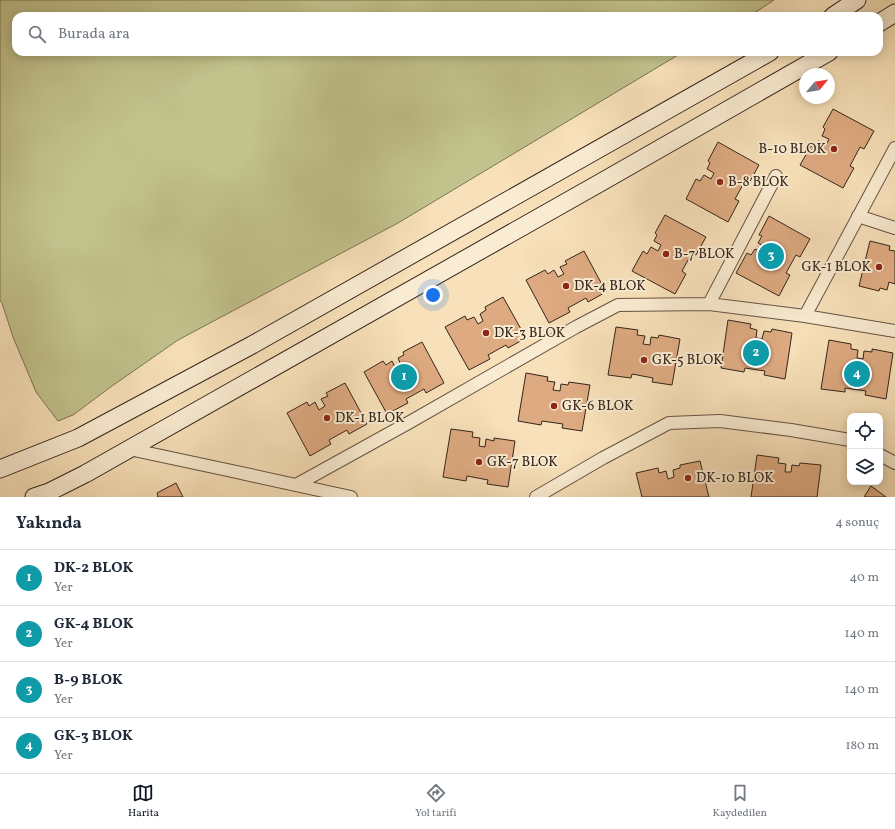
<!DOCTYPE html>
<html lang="tr">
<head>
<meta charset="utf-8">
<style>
	body { margin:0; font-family:Vollkorn,serif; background:#f2f2f3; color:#1f2937 }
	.controls { position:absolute; right:12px; bottom:12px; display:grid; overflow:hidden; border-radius:8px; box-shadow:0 2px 10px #0003 }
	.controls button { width:36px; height:36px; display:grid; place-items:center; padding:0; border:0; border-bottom:1px solid #e0e1e3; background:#fff; color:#1f2937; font:20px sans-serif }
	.compass { position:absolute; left:799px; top:68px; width:36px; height:36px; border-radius:50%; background:#fff; box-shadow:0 2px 10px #0003; rotate:60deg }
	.you { position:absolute; left:433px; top:295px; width:14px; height:14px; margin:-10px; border:3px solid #fff; border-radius:50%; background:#1a73e8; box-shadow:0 0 0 6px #1a73e833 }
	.badge { display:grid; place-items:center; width:26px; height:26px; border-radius:50%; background:#111827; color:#fff; font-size:13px; font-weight:700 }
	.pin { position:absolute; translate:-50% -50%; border:2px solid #fff; box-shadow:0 1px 4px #0006 }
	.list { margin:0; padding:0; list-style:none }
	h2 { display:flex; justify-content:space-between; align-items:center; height:52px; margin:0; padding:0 16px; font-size:17px }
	h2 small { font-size:13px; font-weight:400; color:#747a83 }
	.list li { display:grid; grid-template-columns:26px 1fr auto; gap:12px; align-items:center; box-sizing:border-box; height:56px; padding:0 16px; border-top:1px solid #e0e1e3 }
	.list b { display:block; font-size:15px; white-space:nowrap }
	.list p { margin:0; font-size:13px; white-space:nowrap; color:#747a83 }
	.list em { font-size:13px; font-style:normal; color:#747a83 }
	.icon { flex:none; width:22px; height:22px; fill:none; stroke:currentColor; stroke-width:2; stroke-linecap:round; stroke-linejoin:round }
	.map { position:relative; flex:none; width:895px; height:497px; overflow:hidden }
	.search { position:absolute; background:#fff; box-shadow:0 2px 10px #0003; left:12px; right:12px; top:12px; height:44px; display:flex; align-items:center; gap:10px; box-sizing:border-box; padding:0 14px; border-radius:12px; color:#747a83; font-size:15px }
	.sheet { height:276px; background:#fff }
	nav { display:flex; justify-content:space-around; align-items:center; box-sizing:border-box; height:56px; border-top:1px solid #e0e1e3; background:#fff; font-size:11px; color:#747a83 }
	nav a { display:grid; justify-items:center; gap:2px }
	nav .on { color:#111827 }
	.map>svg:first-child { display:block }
</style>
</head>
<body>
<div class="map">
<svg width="895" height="497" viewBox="0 0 895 497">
	<rect width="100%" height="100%" fill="#f8e1ba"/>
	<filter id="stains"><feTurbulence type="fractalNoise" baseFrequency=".005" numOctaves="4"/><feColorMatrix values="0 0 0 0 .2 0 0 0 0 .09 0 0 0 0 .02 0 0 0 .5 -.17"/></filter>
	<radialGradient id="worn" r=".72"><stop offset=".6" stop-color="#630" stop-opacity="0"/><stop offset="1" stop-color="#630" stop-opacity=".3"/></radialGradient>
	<path fill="#c2c28c" stroke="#7b7454" d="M0 0H774L756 12 748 16H16V52H683L398 223 178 340 112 386 73 415 58 421 36 392 13 337 2 303 0 301Z"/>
	<path fill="#deaa81" stroke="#34251c" d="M833 109 874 131 864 149 860 147 850 166 854 168 843 188 800 165 811 146 815 148 818 141 826 145 829 139 822 136 825 129 823 127Z
		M718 142 759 165 749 183 745 181 735 199 739 201 728 222 686 199 696 179 700 181 704 175 711 179 714 173 707 169 710 163 708 161Z
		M665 215 706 237 696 255 692 253 682 271 686 274 675 294 632 271 643 251 647 254 651 247 658 251 661 245 654 241 657 235 655 233Z
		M769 216 810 239 800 257 796 255 786 273 790 275 779 296 736 273 747 253 751 255 755 249 762 253 765 247 758 243 762 236 759 235Z
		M870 241 890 246 889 250 895 251V284L889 282 887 290 880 288 879 291 859 286Z
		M584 251 606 292 588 302 586 298 568 308 570 312 549 323 526 280 545 270 548 274 554 270 558 277 564 274 560 267 567 264 565 261Z
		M503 297 526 338 508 348 506 345 488 355 490 359 469 370 445 327 465 316 467 320 474 317 478 324 483 321 480 314 486 310 485 307Z
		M728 320 751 324 750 328 757 330 756 338 762 339 764 331 771 332 772 329 792 333 785 379 764 375 765 371 745 368 744 372 721 368Z
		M616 327 638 330 637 335 645 336 643 344 650 345 651 337 658 338 659 335 680 339 672 385 652 382 653 378 632 374 631 378 608 375Z
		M829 340 851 344V349L858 350 857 358 863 359 864 351 872 352V349L893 353 886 399 865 395 866 391 845 388V392L821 389Z
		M422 342 444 383 426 393 424 389 406 399 408 403 387 414 364 372 383 361 386 365 392 361 396 369 401 365 398 358 404 355 403 352Z
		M526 373 548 377 547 381 555 382 553 390 560 391 561 384 568 385 569 382 590 385 582 431 562 428 563 424 542 421 541 425 518 421Z
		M345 383 367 424 349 434 347 430 329 440 331 444 310 456 287 413 307 402 309 406 315 402 319 410 325 406 321 399 328 396 326 393Z
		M451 429 473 432 472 437 480 438 479 446 485 447 486 439 494 441V438L515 441 508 487 487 484 488 480 467 476 466 481 443 477Z
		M757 455 779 458 778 463 786 464 785 472H791L792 465 799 466 800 463 821 465 817 497H751Z
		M700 461 709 497H642L636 473 658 468 659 473 666 471 668 479 674 477 673 470 680 468V465Z
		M176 483 183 497H157L158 496 157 493Z
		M871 486 886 497H864Z"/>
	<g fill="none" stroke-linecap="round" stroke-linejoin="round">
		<defs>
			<path id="street" d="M858 216 895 228
				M709 304 776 176
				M805 316 895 148
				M129 449 232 471 351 497
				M880 455 895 463
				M296 485 410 422 576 327 618 305 709 304 805 316 895 331
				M536 497 603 458 669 423 720 421 791 430 850 440"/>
			<path id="secondary" d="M833 16 857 0
				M879 23 895 13
				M0 469 78 438 252 345 770 52
				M34 497 49 492 85 474 598 184 829 52"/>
		</defs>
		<use href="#street" stroke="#655444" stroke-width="14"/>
		<use href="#secondary" stroke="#34251c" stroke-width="19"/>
		<use href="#street" stroke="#faecd2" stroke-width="12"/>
		<use href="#secondary" stroke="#faecd2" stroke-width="17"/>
	</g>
	<g fill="#8f2418" stroke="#faecd2" stroke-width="1.5">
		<circle cx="834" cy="149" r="4"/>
		<circle cx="720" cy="182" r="4"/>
		<circle cx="666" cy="254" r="4"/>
		<circle cx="879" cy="267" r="4"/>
		<circle cx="566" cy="286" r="4"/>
		<circle cx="486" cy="333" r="4"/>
		<circle cx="644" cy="360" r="4"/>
		<circle cx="554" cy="406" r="4"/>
		<circle cx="327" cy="418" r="4"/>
		<circle cx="479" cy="462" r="4"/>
		<circle cx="688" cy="478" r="4"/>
	</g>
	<g text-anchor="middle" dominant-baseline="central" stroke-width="4" stroke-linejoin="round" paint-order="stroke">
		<g font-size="14" fill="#34251c" stroke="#faecd2" text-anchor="start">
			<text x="826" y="149" text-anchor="end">B-10 BLOK</text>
			<text x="728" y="182">B-8 BLOK</text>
			<text x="674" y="254">B-7 BLOK</text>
			<text x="871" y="267" text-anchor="end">GK-1 BLOK</text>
			<text x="574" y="286">DK-4 BLOK</text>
			<text x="494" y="333">DK-3 BLOK</text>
			<text x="652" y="360">GK-5 BLOK</text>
			<text x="562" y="406">GK-6 BLOK</text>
			<text x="335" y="418">DK-1 BLOK</text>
			<text x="487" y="462">GK-7 BLOK</text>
			<text x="696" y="478">DK-10 BLOK</text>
		</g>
	</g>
	<rect width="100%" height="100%" filter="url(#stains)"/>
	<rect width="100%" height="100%" fill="url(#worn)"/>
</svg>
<div class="controls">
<button><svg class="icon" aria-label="locate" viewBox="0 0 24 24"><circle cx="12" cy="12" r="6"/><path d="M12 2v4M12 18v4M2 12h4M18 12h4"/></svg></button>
<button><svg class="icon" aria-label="layers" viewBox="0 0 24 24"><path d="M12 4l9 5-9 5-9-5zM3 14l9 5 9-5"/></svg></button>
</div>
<svg class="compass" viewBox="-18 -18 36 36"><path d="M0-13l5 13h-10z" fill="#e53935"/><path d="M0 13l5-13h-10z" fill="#747a83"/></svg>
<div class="you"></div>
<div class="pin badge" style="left:404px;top:377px;background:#0f9aa8">1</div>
<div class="pin badge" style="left:756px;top:353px;background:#0f9aa8">2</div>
<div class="pin badge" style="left:771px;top:256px;background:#0f9aa8">3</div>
<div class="pin badge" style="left:857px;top:374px;background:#0f9aa8">4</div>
<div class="search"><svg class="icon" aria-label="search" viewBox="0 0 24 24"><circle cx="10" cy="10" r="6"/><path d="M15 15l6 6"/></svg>Burada ara</div>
</div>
<section class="sheet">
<h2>Yakında<small>4 sonuç</small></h2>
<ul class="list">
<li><span class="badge" style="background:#0f9aa8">1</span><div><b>DK-2 BLOK</b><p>Yer</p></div><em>40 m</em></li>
<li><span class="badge" style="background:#0f9aa8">2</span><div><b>GK-4 BLOK</b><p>Yer</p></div><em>140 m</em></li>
<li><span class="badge" style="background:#0f9aa8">3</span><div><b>B-9 BLOK</b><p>Yer</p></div><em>140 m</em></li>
<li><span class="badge" style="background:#0f9aa8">4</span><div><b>GK-3 BLOK</b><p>Yer</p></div><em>180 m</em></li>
</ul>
</section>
<nav>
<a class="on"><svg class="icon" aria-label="map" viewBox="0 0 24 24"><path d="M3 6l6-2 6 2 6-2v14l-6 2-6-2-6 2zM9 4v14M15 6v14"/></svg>Harita</a>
<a><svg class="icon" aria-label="directions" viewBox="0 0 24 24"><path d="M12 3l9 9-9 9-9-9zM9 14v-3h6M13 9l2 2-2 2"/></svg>Yol tarifi</a>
<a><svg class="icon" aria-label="saved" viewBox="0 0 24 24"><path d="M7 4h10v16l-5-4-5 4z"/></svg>Kaydedilen</a>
</nav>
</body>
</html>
